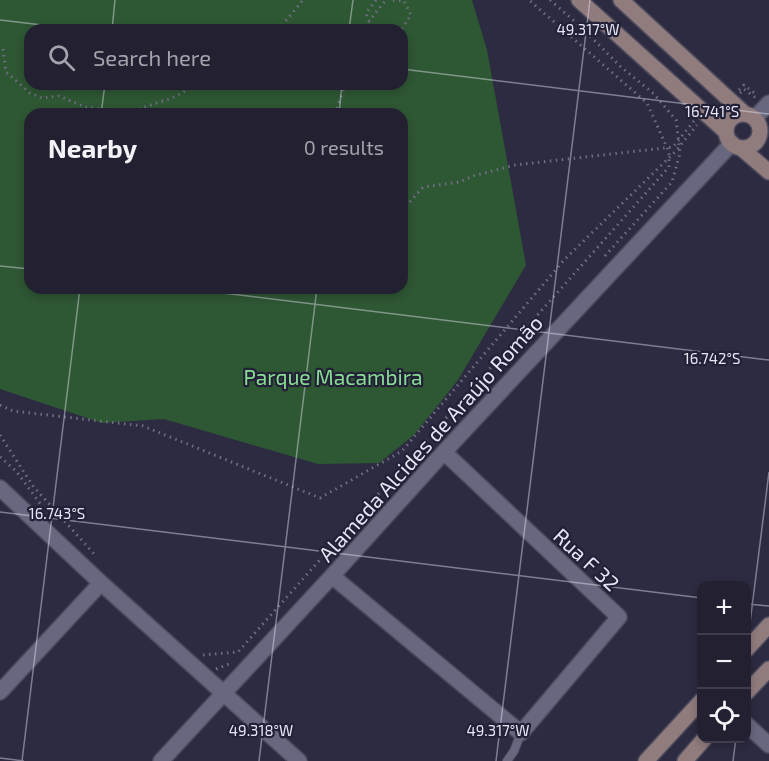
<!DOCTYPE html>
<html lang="en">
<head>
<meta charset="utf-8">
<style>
	body { margin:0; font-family:"Exo 2",sans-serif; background:#2e2d3d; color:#f1f3f6 }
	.controls { position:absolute; right:18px; bottom:18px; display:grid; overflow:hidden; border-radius:12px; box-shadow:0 3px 9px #0003 }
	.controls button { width:54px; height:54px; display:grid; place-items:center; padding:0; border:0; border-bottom:2px solid #3f3e4d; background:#222031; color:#f1f3f6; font:30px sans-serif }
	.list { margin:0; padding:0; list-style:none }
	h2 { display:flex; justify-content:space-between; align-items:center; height:78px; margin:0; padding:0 24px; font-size:26px }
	h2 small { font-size:20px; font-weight:400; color:#a2a3ab }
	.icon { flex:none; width:33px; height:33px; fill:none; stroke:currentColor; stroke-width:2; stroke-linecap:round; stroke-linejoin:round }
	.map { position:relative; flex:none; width:769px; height:761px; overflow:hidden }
	.search { position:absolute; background:#222031; box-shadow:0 3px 9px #0003; left:24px; top:24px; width:384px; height:66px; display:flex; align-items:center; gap:15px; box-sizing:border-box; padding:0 21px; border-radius:18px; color:#a2a3ab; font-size:22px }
	.panel { position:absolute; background:#222031; box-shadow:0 3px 9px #0003; left:24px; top:108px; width:384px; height:186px; border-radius:18px }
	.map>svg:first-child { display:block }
</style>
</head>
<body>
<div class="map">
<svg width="769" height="761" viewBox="0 0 769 761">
	<rect width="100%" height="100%" fill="#2d2b41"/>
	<path fill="#2e5734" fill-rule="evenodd" d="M0 0H472L487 50 526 265 458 380 414 435 379 463 318 464 164 419 102 423 0 389ZM30 30H402V84H30ZM30 114H402V288H30Z"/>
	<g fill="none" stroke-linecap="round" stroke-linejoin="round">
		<defs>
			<path id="service" d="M507 761 514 751 521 733"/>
			<path id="minor" d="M755 118 769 103
				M0 488 101 583 299 761
				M332 576 521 733 619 617 444 452
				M0 692 101 583
				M746 724 769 745
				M161 761 332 576 444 452 732 143"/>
			<path id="secondary" d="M579 0 726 132
				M621 0 745 114
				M726 131a17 17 0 1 1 34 0a17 17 0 1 1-34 0Z
				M741 148 769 172
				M746 650 769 625
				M746 693 769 669
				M646 761 702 700
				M685 761 705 738"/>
		</defs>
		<use href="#service" stroke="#4b4a5c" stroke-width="10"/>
		<use href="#minor" stroke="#4b4a5c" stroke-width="18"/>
		<use href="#secondary" stroke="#4b4a5c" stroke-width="18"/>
		<path stroke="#706f82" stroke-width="3" stroke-dasharray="1.5 4.5" stroke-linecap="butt" d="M376 0 366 13 369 21 386 0
			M393 0 404 1 411 15 401 30
			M550 0 580 26 621 67 654 94 676 120 680 153 672 182 603 258
			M278 30 303 0
			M373 30 383 24 387 30
			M3 49 6 72 30 93 42 98 59 96 85 107 130 112 172 98 199 84
			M739 90 744 85 757 95
			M740 93 744 89 756 98
			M335 114 344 88 342 84
			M402 211 423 187 460 182 473 176 515 165 673 147 694 121
			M0 405 13 411 143 426 320 498 402 451 564 260 675 152 697 125
			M0 435 33 486 95 555
			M0 457 16 471 42 506
			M203 655 238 652 669 167V152L647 103 529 0
			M216 669 229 664"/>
		<use href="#service" stroke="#686780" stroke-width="8"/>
		<use href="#minor" stroke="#686780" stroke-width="15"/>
		<use href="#secondary" stroke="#907b7d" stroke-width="15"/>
	</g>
	<path fill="none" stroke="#e5e5f4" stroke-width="1.5" stroke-opacity="0.45" d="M0 20 85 30M112 30 115 0M349 30 353 0M402 69 769 114M101 114 105 84M339 114 342 84M0 266 30 269M182 288 769 360M0 512 702 598M746 604 769 606M746 655 769 472M0 758 24 761M22 761 80 288M259 761 317 288M496 761 590 0M733 761 736 738"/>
	<g text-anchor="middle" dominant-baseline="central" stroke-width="4.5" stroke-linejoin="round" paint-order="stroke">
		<g font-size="21" fill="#87de92" stroke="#232137">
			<text x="333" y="376">Parque Macambira</text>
		</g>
		<g font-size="21" fill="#e5e5f4" stroke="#232137">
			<text transform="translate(430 438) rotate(-48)">Alameda Alcides de Araújo Romão</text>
			<text transform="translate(587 559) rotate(43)">Rua F 32</text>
		</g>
	</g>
	<g font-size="15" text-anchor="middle" fill="#e5e5f4" stroke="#232137" stroke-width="4.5" stroke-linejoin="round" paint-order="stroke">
		<text x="588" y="35">49.317°W</text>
		<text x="712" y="117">16.741°S</text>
		<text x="712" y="364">16.742°S</text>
		<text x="57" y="519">16.743°S</text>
		<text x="261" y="736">49.318°W</text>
		<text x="498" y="736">49.317°W</text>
	</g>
</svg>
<div class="controls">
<button>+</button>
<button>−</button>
<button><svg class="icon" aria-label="locate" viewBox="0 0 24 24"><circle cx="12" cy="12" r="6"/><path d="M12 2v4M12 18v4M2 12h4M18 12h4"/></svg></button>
</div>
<div class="search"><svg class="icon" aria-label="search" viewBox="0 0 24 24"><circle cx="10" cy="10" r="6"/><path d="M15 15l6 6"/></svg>Search here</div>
<section class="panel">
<h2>Nearby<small>0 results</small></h2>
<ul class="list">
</ul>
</section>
</div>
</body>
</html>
